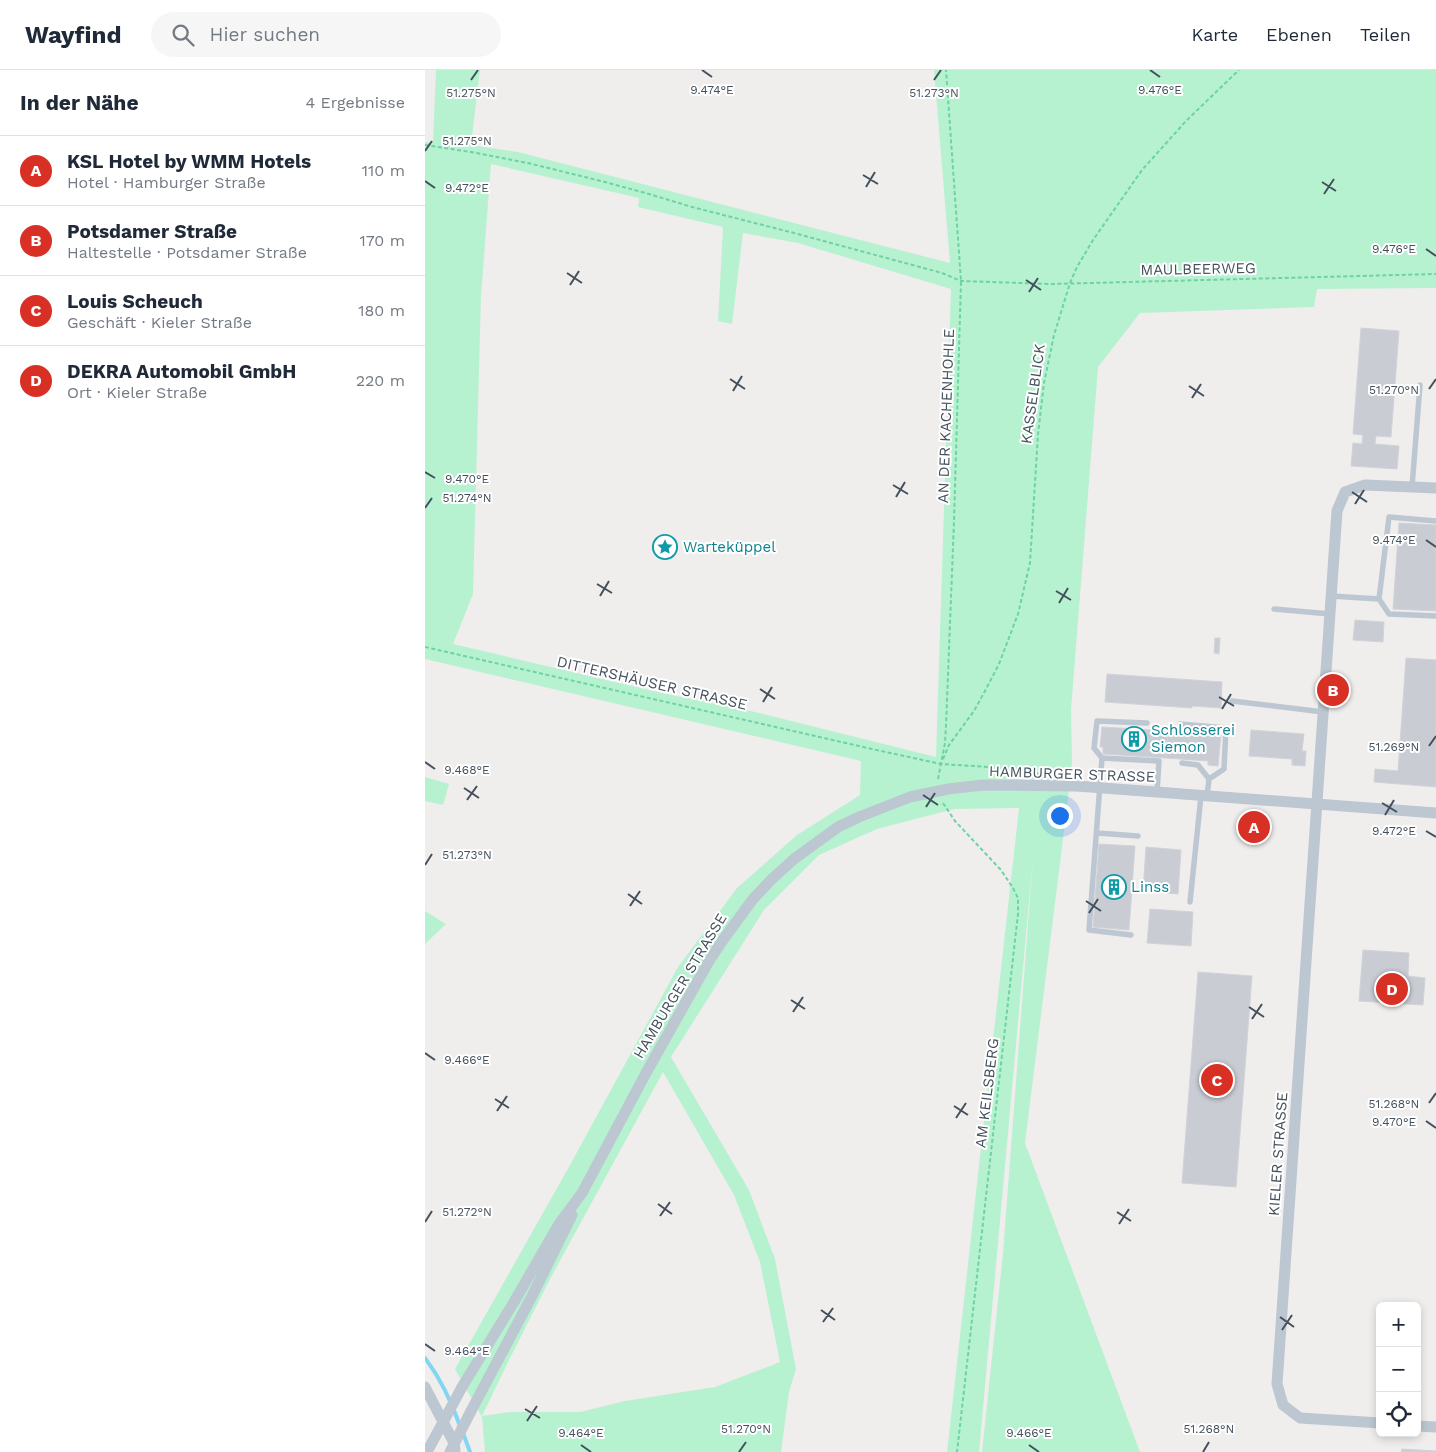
<!DOCTYPE html>
<html lang="de">
<head>
<meta charset="utf-8">
<style>
	body { margin:0; font-family:"Work Sans",sans-serif; background:#f6f6f7; color:#1f2937 }
	.controls { position:absolute; right:15px; bottom:15px; display:grid; overflow:hidden; border-radius:8px; box-shadow:0 2px 8px #0003 }
	.controls button { width:45px; height:45px; display:grid; place-items:center; padding:0; border:0; border-bottom:1px solid #e0e1e3; background:#fff; color:#1f2937; font:25px sans-serif }
	.you { position:absolute; left:634px; top:745px; width:18px; height:18px; margin:-12px; border:4px solid #fff; border-radius:50%; background:#1a73e8; box-shadow:0 0 0 8px #1a73e833 }
	.badge { display:grid; place-items:center; width:32px; height:32px; border-radius:50%; background:#d93025; color:#fff; font-size:16px; font-weight:700 }
	.pin { position:absolute; translate:-50% -50%; border:2px solid #fff; box-shadow:0 1px 5px #0006 }
	.list { margin:0; padding:0; list-style:none }
	h2 { display:flex; justify-content:space-between; align-items:center; height:65px; margin:0; padding:0 20px; font-size:21px }
	h2 small { font-size:16px; font-weight:400; color:#747a83 }
	.list li { display:grid; grid-template-columns:32px 1fr auto; gap:15px; align-items:center; box-sizing:border-box; height:70px; padding:0 20px; border-top:1px solid #e0e1e3 }
	.list b { display:block; font-size:19px; white-space:nowrap }
	.list p { margin:0; font-size:16px; white-space:nowrap; color:#747a83 }
	.list em { font-size:16px; font-style:normal; color:#747a83 }
	.icon { flex:none; width:28px; height:28px; fill:none; stroke:currentColor; stroke-width:2; stroke-linecap:round; stroke-linejoin:round }
	.map { position:relative; flex:none; width:1011px; height:1382px; overflow:hidden }
	header { display:flex; align-items:center; gap:30px; box-sizing:border-box; height:70px; padding:0 25px; background:#fff; border-bottom:1px solid #e0e1e3 }
	header strong { font-size:24px }
	nav { display:flex; gap:28px; margin-inline-start:auto; font-size:18px }
	.search { width:350px; height:45px; background:#f6f6f7; display:flex; align-items:center; gap:12px; box-sizing:border-box; padding:0 18px; border-radius:28px; color:#747a83; font-size:19px }
	main { display:flex }
	aside { flex:1; background:#fff }
	.map>svg:first-child { display:block }
</style>
</head>
<body>
<header>
<strong>Wayfind</strong>
<div class="search"><svg class="icon" aria-label="search" viewBox="0 0 24 24"><circle cx="10" cy="10" r="6"/><path d="M15 15l6 6"/></svg>Hier suchen</div>
<nav><a>Karte</a><a>Ebenen</a><a>Teilen</a></nav>
</header>
<main>
<aside>
<h2>In der Nähe<small>4 Ergebnisse</small></h2>
<ul class="list">
<li><span class="badge">A</span><div><b>KSL Hotel by WMM Hotels</b><p>Hotel · Hamburger Straße</p></div><em>110 m</em></li>
<li><span class="badge">B</span><div><b>Potsdamer Straße</b><p>Haltestelle · Potsdamer Straße</p></div><em>170 m</em></li>
<li><span class="badge">C</span><div><b>Louis Scheuch</b><p>Geschäft · Kieler Straße</p></div><em>180 m</em></li>
<li><span class="badge">D</span><div><b>DEKRA Automobil GmbH</b><p>Ort · Kieler Straße</p></div><em>220 m</em></li>
</ul>
</aside>
<div class="map">
<svg width="1011" height="1382" viewBox="0 0 1011 1382">
	<rect width="100%" height="100%" fill="#f0eded"/>
	<path fill="#b7f2d0" fill-rule="evenodd" d="M11 0H55L46 75 93 82 525 193 509 0H1011V218L892 219 889 237 715 243 673 297 646 640 647 692 642 737 600 1073 715 1382H557L578 1183 608 788 554 1382H522L594 738 529 739 452 759 394 785 339 840 246 987 324 1120 350 1189 371 1299 364 1322 356 1382H60L57 1347 30 1299 145 1095 253 897 312 818 372 765 435 725 436 691 0 589V72H8ZM66 94 214 128 213 137 298 157 293 251 307 254 318 163 373 173 526 219 511 687 330 642 237 623 28 574 48 524 56 226ZM238 1002 309 1125 335 1192 355 1292 290 1317 200 1331 155 1342H85L57 1346 83 1292 125 1209Z
		M0 707 24 714 18 735 0 731Z
		M0 841 21 854 0 874Z"/>
	<g fill="none" stroke-linecap="round" stroke-linejoin="round">
		<path stroke="#81d6f2" stroke-width="4" d="M0 1288C15 1308 27 1333 35 1356
			M38 1363 45 1382"/>
	</g>
	<path fill="#c9ccd3" stroke="#d1d3d9" d="M936 258 974 261 966 367 951 366 950 374 974 376 972 399 926 396 928 373 937 374 938 365 928 364Z
		M974 453 1011 455V541L968 539Z
		M930 550 959 552 958 572 928 570Z
		M790 568H795L794 584 789 583Z
		M981 588 1011 590V717L949 712 950 699 973 701Z
		M682 604 797 612 796 638 767 636V638L680 632Z
		M677 657 743 661 741 688 678 684V677H675Z
		M826 660 879 664 877 681H881L880 696 867 695V689L824 686Z
		M743 661 796 665 793 696 783 695V691L741 688Z
		M674 774 710 776 704 860 668 857Z
		M721 777 756 780 753 824 718 821Z
		M725 839 768 842 766 876 722 873Z
		M938 880 984 883 983 906 1000 908 998 935 934 931Z
		M773 902 827 906 811 1117 757 1113Z
		M977 1379 1011 1381V1382H976Z"/>
	<g fill="none" stroke-linecap="round" stroke-linejoin="round">
		<path stroke="#6dd2a4" stroke-width="2" stroke-dasharray="4 2.5" stroke-linecap="butt" d="M0 75 46 82 103 93 180 112 224 124 267 137 369 163 517 203 536 211 626 214 1011 204
			M0 577 447 679 516 694 596 699 605 700 614 704
			M518 689 524 675 549 641 561 619 574 594 593 544 605 493 613 364 619 313 629 265 645 213 652 197 668 170 717 100 761 51 814 0
			M513 709 520 673 521 656 529 451 536 211 521 0
			M518 733 530 751 576 800 588 818 593 828V844L532 1382"/>
		<path stroke="#bcc7d1" stroke-width="5.5" d="M987 417 995 315
			M906 526 954 529 964 544 1011 546
			M954 529 964 447 1011 451
			M849 539 905 544
			M807 631 898 642
			M755 654 801 658 799 699 784 709 782 726
			M677 688 669 678 672 651 722 653
			M757 693 773 695 784 709
			M672 763 713 766
			M765 832 776 726
			M706 865 664 860 677 688 734 691 732 722"/>
		<path stroke="#bcc7d1" stroke-width="11" d="M0 1317 29 1373 30 1380
			M37 1317 89 1232 134 1154 157 1123 221 1003 284 891 298 870 328 829 347 809 369 789 413 757 434 747 485 727 523 719 558 715 652 716 1011 743
			M46 1341 107 1226 147 1145
			M955 1353 875 1348 858 1335 852 1314 912 441 920 422 940 415 1011 418
			M992 1356 1011 1357"/>
		<path stroke="#bcc7d1" stroke-width="11" d="M2 1382 37 1317
			M25 1382 46 1341"/>
	</g>
	<path fill="none" stroke="#44505c" stroke-width="2" d="M277 0 287 7M725 0 735 7M46 10 53 0M509 10 516 0M0 81 7 71M438 105 453 114M0 111 10 118M897 112 911 121M441 117 450 102M899 124 909 109M1001 179 1011 186M142 203 157 213M601 210 616 220M145 215 154 201M604 222 613 208M305 309 320 319M764 316 779 326M1004 319 1011 309M308 321 317 306M767 328 776 314M0 402 10 408M468 415 483 424M927 422 942 432M471 427 480 412M930 434 939 420M0 438 7 428M1001 470 1011 477M172 514 187 523M631 521 646 530M175 526 184 511M634 533 643 518M335 619 350 629M794 627 809 636M338 632 347 617M797 639 806 624M1004 676 1011 666M0 692 10 699M39 718 54 728M498 725 513 735M42 730 52 716M957 733 972 742M501 737 510 723M960 745 969 730M1001 761 1011 767M0 795 7 784M203 824 217 834M661 831 676 841M205 836 215 821M664 843 673 829M366 930 380 939M824 937 839 947M368 942 378 927M827 949 837 934M0 983 10 990M70 1029 84 1038M1004 1033 1011 1023M529 1036 543 1045M72 1041 82 1026M531 1048 541 1033M1001 1051 1011 1058M233 1134 247 1144M692 1142 706 1151M235 1146 245 1132M0 1152 7 1141M694 1154 704 1139M396 1240 410 1250M855 1247 869 1257M398 1252 408 1238M857 1260 867 1245M0 1274 10 1281M100 1339 115 1348M102 1351 112 1336M156 1375 166 1382M604 1375 614 1382M314 1382 321 1372M778 1382 784 1372"/>
	<defs>
		<symbol id="sight-ring" viewBox="-11 -11 22 22"><circle r="9.5" fill="#fff" stroke="#0f9aa8" stroke-width="1.5"/><path d="M0-6L1.8-2.2L6-1.7L2.9 1.2L3.7 5.4L0 3.3L-3.7 5.4L-2.9 1.2L-6-1.7L-1.8-2.2Z" fill="#0f9aa8"/></symbol>
		<symbol id="building-ring" viewBox="-11 -11 22 22"><circle r="9.5" fill="#fff" stroke="#0f9aa8" stroke-width="1.5"/><path d="M-4-6H4V6H1V3H-1V6H-4ZM-2.5-4.3h1.7v1.8h-1.7ZM.8-4.3h1.7v1.8H.8ZM-2.5-1h1.7V.8h-1.7ZM.8-1h1.7V.8H.8Z" fill="#0f9aa8"/></symbol>
	</defs>
	<g fill-rule="evenodd">
		<use href="#sight-ring" x="226" y="463" width="28" height="28"/>
		<use href="#building-ring" x="695" y="655" width="28" height="28"/>
		<use href="#building-ring" x="675" y="803" width="28" height="28"/>
	</g>
	<g text-anchor="middle" dominant-baseline="central" stroke-width="4" stroke-linejoin="round" paint-order="stroke">
		<g font-size="15" fill="#44505c" stroke="#fff">
			<text transform="translate(773 199) rotate(-1)">MAULBEERWEG</text>
			<text transform="translate(608 324) rotate(-82)">KASSELBLICK</text>
			<text transform="translate(521 346) rotate(-88)">AN DER KACHENHOHLE</text>
			<text transform="translate(227 613) rotate(13)">DITTERSHÄUSER STRASSE</text>
			<text transform="translate(647 704) rotate(2)">HAMBURGER STRASSE</text>
			<text transform="translate(255 916) rotate(-59)">HAMBURGER STRASSE</text>
			<text transform="translate(562 1023) rotate(-83)">AM KEILSBERG</text>
			<text transform="translate(853 1084) rotate(-86)">KIELER STRASSE</text>
		</g>
		<g font-size="15" fill="#0d838f" stroke="#fff" text-anchor="start">
			<text x="258" y="477">Warteküppel</text>
			<text x="726" y="660">Schlosserei<tspan x="726" dy="17">Siemon</tspan></text>
			<text x="706" y="817">Linss</text>
		</g>
	</g>
	<g font-size="12" text-anchor="middle" fill="#44505c" stroke="#fff" stroke-width="4" stroke-linejoin="round" paint-order="stroke">
		<text x="287" y="24">9.474°E</text>
		<text x="735" y="24">9.476°E</text>
		<text x="46" y="27">51.275°N</text>
		<text x="509" y="27">51.273°N</text>
		<text x="42" y="75">51.275°N</text>
		<text x="42" y="122">9.472°E</text>
		<text x="969" y="183">9.476°E</text>
		<text x="969" y="324">51.270°N</text>
		<text x="42" y="413">9.470°E</text>
		<text x="42" y="432">51.274°N</text>
		<text x="969" y="474">9.474°E</text>
		<text x="969" y="681">51.269°N</text>
		<text x="42" y="704">9.468°E</text>
		<text x="969" y="765">9.472°E</text>
		<text x="42" y="789">51.273°N</text>
		<text x="42" y="994">9.466°E</text>
		<text x="969" y="1038">51.268°N</text>
		<text x="969" y="1056">9.470°E</text>
		<text x="42" y="1146">51.272°N</text>
		<text x="42" y="1285">9.464°E</text>
		<text x="321" y="1363">51.270°N</text>
		<text x="784" y="1363">51.268°N</text>
		<text x="156" y="1367">9.464°E</text>
		<text x="604" y="1367">9.466°E</text>
	</g>
</svg>
<div class="controls">
<button>+</button>
<button>−</button>
<button><svg class="icon" aria-label="locate" viewBox="0 0 24 24"><circle cx="12" cy="12" r="6"/><path d="M12 2v4M12 18v4M2 12h4M18 12h4"/></svg></button>
</div>
<div class="you"></div>
<div class="pin badge" style="left:829px;top:757px">A</div>
<div class="pin badge" style="left:908px;top:620px">B</div>
<div class="pin badge" style="left:792px;top:1010px">C</div>
<div class="pin badge" style="left:967px;top:919px">D</div>
</div>
</main>
</body>
</html>
